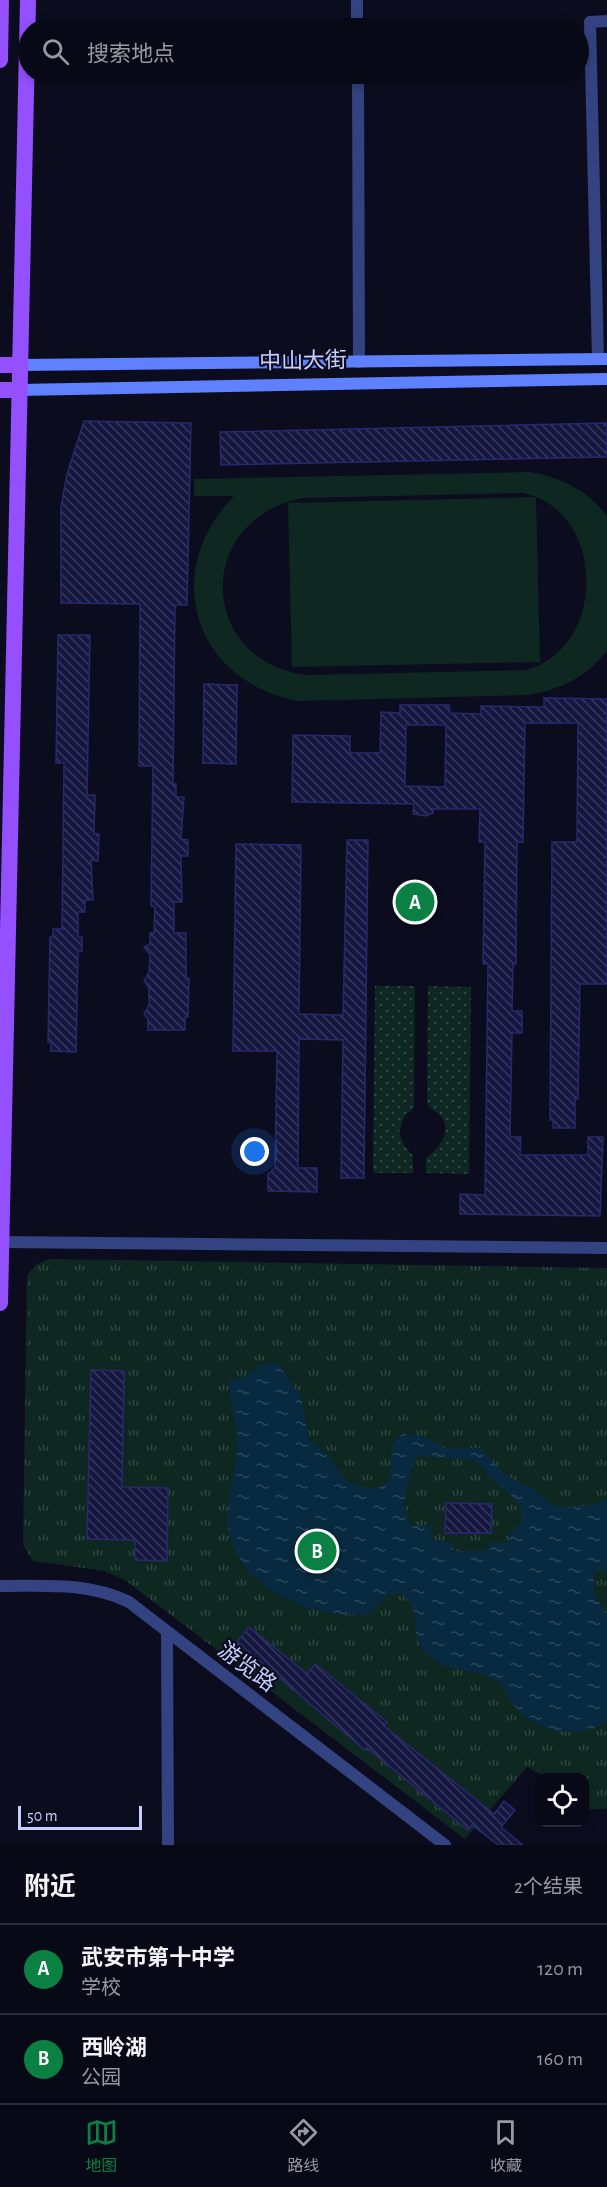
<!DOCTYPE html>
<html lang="zh">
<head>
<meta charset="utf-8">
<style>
	body { margin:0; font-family:"Alegreya Sans","Noto Sans SC",sans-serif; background:#11121f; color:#f1f3f6 }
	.controls { position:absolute; right:18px; bottom:18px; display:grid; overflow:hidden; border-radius:12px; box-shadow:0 3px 9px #0003 }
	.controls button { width:54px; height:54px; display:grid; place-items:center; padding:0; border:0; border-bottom:2px solid #292a35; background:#080916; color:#f1f3f6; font:30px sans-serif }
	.scale { position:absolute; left:18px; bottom:15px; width:124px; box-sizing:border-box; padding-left:6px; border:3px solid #c8cfff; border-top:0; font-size:16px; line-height:21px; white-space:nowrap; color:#c8cfff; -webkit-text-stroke:4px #0b0c1e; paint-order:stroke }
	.you { position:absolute; left:255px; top:1152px; width:21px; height:21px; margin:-15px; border:4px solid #fff; border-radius:50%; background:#1a73e8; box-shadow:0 0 0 9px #1a73e833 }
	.badge { display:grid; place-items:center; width:39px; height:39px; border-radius:50%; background:#0b8043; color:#fff; font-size:20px; font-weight:700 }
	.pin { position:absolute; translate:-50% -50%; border:3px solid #fff; box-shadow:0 2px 6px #0006 }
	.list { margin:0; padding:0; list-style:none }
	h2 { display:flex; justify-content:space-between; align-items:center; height:78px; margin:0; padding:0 24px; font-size:26px }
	h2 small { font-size:20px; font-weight:400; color:#989aa1 }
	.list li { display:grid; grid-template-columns:39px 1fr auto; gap:18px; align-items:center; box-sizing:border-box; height:90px; padding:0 24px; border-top:2px solid #292a35 }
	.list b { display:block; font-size:22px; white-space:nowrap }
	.list p { margin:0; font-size:20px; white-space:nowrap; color:#989aa1 }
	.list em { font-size:20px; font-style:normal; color:#989aa1 }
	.icon { flex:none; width:33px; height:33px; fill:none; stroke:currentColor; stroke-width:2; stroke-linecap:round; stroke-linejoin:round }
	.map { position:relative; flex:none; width:607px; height:1845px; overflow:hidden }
	.search { position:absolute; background:#080916; box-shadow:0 3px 9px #0003; left:18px; right:18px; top:18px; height:66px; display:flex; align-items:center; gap:15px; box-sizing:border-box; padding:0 21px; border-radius:33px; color:#989aa1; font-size:22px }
	.sheet { height:258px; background:#080916 }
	nav { display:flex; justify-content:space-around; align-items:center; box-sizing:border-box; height:84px; border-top:2px solid #292a35; background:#080916; font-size:16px; color:#989aa1 }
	nav a { display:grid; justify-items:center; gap:3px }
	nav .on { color:#0b8043 }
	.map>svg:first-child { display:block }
</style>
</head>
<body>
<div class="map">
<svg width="607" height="1845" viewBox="0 0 607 1845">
	<defs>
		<pattern id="grass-dots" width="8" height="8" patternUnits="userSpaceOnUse" patternTransform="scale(1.5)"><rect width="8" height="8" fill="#0e2821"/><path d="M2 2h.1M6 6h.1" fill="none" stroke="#304642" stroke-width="1.8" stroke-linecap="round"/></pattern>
		<pattern id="park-tufts" width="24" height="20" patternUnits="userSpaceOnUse" patternTransform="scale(1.5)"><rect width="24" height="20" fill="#0e2821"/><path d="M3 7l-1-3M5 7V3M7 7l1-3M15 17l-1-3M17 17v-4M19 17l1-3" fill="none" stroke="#304642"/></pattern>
		<pattern id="water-ripples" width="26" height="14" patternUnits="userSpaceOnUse" patternTransform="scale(1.5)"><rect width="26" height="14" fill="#082a40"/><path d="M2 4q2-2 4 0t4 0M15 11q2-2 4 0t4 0" fill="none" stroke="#2a485d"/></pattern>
		<pattern id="building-back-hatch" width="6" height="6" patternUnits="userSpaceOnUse" patternTransform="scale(1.5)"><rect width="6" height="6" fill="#161740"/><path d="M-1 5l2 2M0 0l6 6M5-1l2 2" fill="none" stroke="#36385d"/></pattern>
	</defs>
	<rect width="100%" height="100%" fill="#0b0c1e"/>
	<path fill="url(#grass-dots)" d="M375 986H415L414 1108 405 1115 399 1132 404 1145 413 1156V1173H373Z
		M428 986 471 987 469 1174 426 1173V1158C438 1149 453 1132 441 1116 436 1111 431 1110 427 1103Z"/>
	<path fill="url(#park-tufts)" d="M49 1259 607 1268V1809H588V1786H585L584 1778 545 1777 527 1767 465 1839 125 1580 105 1571 33 1561 23 1545 27 1275 37 1264Z"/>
	<path fill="#0e2821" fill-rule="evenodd" d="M529 472C560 477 588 490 607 516V651C586 677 560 690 528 695L298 701C193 681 160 571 234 496H194V479ZM523 493C607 511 607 647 527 670L305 675C197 659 195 520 302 498Z
		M536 497 540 662 292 667 288 503Z"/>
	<path fill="url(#water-ripples)" fill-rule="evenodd" d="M277 1363 301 1397 308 1438 330 1458 345 1480 365 1489 380 1487 389 1481C393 1463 386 1443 404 1433L425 1437 444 1448H480L505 1475 532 1489 551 1504 568 1507 590 1506 607 1499V1570L594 1572V1593L607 1615V1720C583 1742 536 1731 516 1708 508 1699 505 1685 494 1679 471 1667 441 1673 423 1650 408 1630 425 1612 400 1593L388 1595 368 1614C310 1620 231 1586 227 1519 226 1494 237 1472 237 1447 238 1424 229 1402 229 1379L245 1378 262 1364ZM418 1456 473 1460C481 1463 483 1470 489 1476 503 1490 522 1498 522 1521L513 1532H509V1543H488V1551H453V1543L431 1540V1525L412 1526C396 1510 410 1478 415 1458Z"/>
	<path fill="url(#building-back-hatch)" stroke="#27296d" stroke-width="1.5" fill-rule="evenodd" d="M84 421 191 423 187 605H175L173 784H176V797H184L181 839 188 840V856H181L182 902H174V933H186V978H189L188 1017H185V1030H148V1019L144 1014 149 1005V988L144 981 149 972 150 955 144 947 150 944V933H154L155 907 151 906 153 766H139L140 604 61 603V507L67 474Z
		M607 423V457L221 465 220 432Z
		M58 635H90L87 795H95L94 834H99L98 861 91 860 93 900H85V912H78V937H82V951H78L76 1052 51 1051V1042H48L50 937H53V929H62L64 763H56Z
		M204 684 237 685 236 764 203 763Z
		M544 698 607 699V984H580L578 1099H575V1128H553V1120H550L552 842H577L578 723H525L523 842H517L516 964H513L512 1011H522V1033H512L510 1137H521L520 1155H588V1137H603L600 1216 460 1214V1194L485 1195 488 964H483L485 842H479L480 809H433V813L425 816 413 814 414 804 292 802 293 735 350 736V753H380L381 712 400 713V705H449L450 713 481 714V706L544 707ZM406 725H446L445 787 405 786Z
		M347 840H368L364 1178H341L343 1040 299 1039 298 1168H317V1192L268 1191V1174L275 1168 277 1051H233L236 844 301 845 299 1014 343 1015Z
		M91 1370 124 1371 122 1487 168 1488 167 1561 135 1560V1540L87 1539Z
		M446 1503 492 1504 491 1533H445Z
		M249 1627 307 1674 315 1664 387 1722 384 1726 494 1814 504 1801 515 1810 501 1827 523 1845H498L472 1825 468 1830 367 1748 365 1750 237 1642Z"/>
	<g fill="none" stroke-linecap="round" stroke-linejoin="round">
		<path stroke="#334280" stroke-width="12" d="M357 0V28
			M358 74 359 362
			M598 359 590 22 607 21
			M167 1632 168 1845"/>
		<path stroke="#334280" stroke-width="12" d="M1 1242 607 1248
			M0 1586C45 1586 88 1582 129 1602L445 1845"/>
		<path stroke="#5f80ff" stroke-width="12" d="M20 365 607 359
			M19 390 607 379"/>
		<path stroke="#944fff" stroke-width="16" d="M0 60 1 0
			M0 365H20
			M0 390H19
			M0 1303 28 0"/>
	</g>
	<g text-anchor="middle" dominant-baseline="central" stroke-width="4.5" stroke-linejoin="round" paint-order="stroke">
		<g font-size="22" fill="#c8cfff" stroke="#0b0c1e">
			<text transform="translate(303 361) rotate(-1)">中山大街</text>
			<text transform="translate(247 1667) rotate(37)">游览路</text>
		</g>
	</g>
</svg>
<div class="controls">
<button><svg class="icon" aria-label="locate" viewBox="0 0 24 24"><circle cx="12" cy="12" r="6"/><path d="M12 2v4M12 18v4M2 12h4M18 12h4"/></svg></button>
</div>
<div class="scale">50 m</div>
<div class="you"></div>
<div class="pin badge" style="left:415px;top:902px">A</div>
<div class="pin badge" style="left:317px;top:1551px">B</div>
<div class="search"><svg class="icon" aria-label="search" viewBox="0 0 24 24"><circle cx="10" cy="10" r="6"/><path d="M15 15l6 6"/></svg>搜索地点</div>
</div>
<section class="sheet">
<h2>附近<small>2个结果</small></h2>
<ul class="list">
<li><span class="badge">A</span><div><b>武安市第十中学</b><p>学校</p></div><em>120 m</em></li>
<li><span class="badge">B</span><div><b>西岭湖</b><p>公园</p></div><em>160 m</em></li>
</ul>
</section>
<nav>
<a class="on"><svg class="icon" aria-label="map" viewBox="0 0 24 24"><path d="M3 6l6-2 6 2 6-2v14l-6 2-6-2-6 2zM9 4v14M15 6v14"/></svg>地图</a>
<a><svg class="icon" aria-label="directions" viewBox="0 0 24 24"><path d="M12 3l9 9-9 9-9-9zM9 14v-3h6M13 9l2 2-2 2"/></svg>路线</a>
<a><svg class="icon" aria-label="saved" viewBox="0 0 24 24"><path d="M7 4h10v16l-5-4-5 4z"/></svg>收藏</a>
</nav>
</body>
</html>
